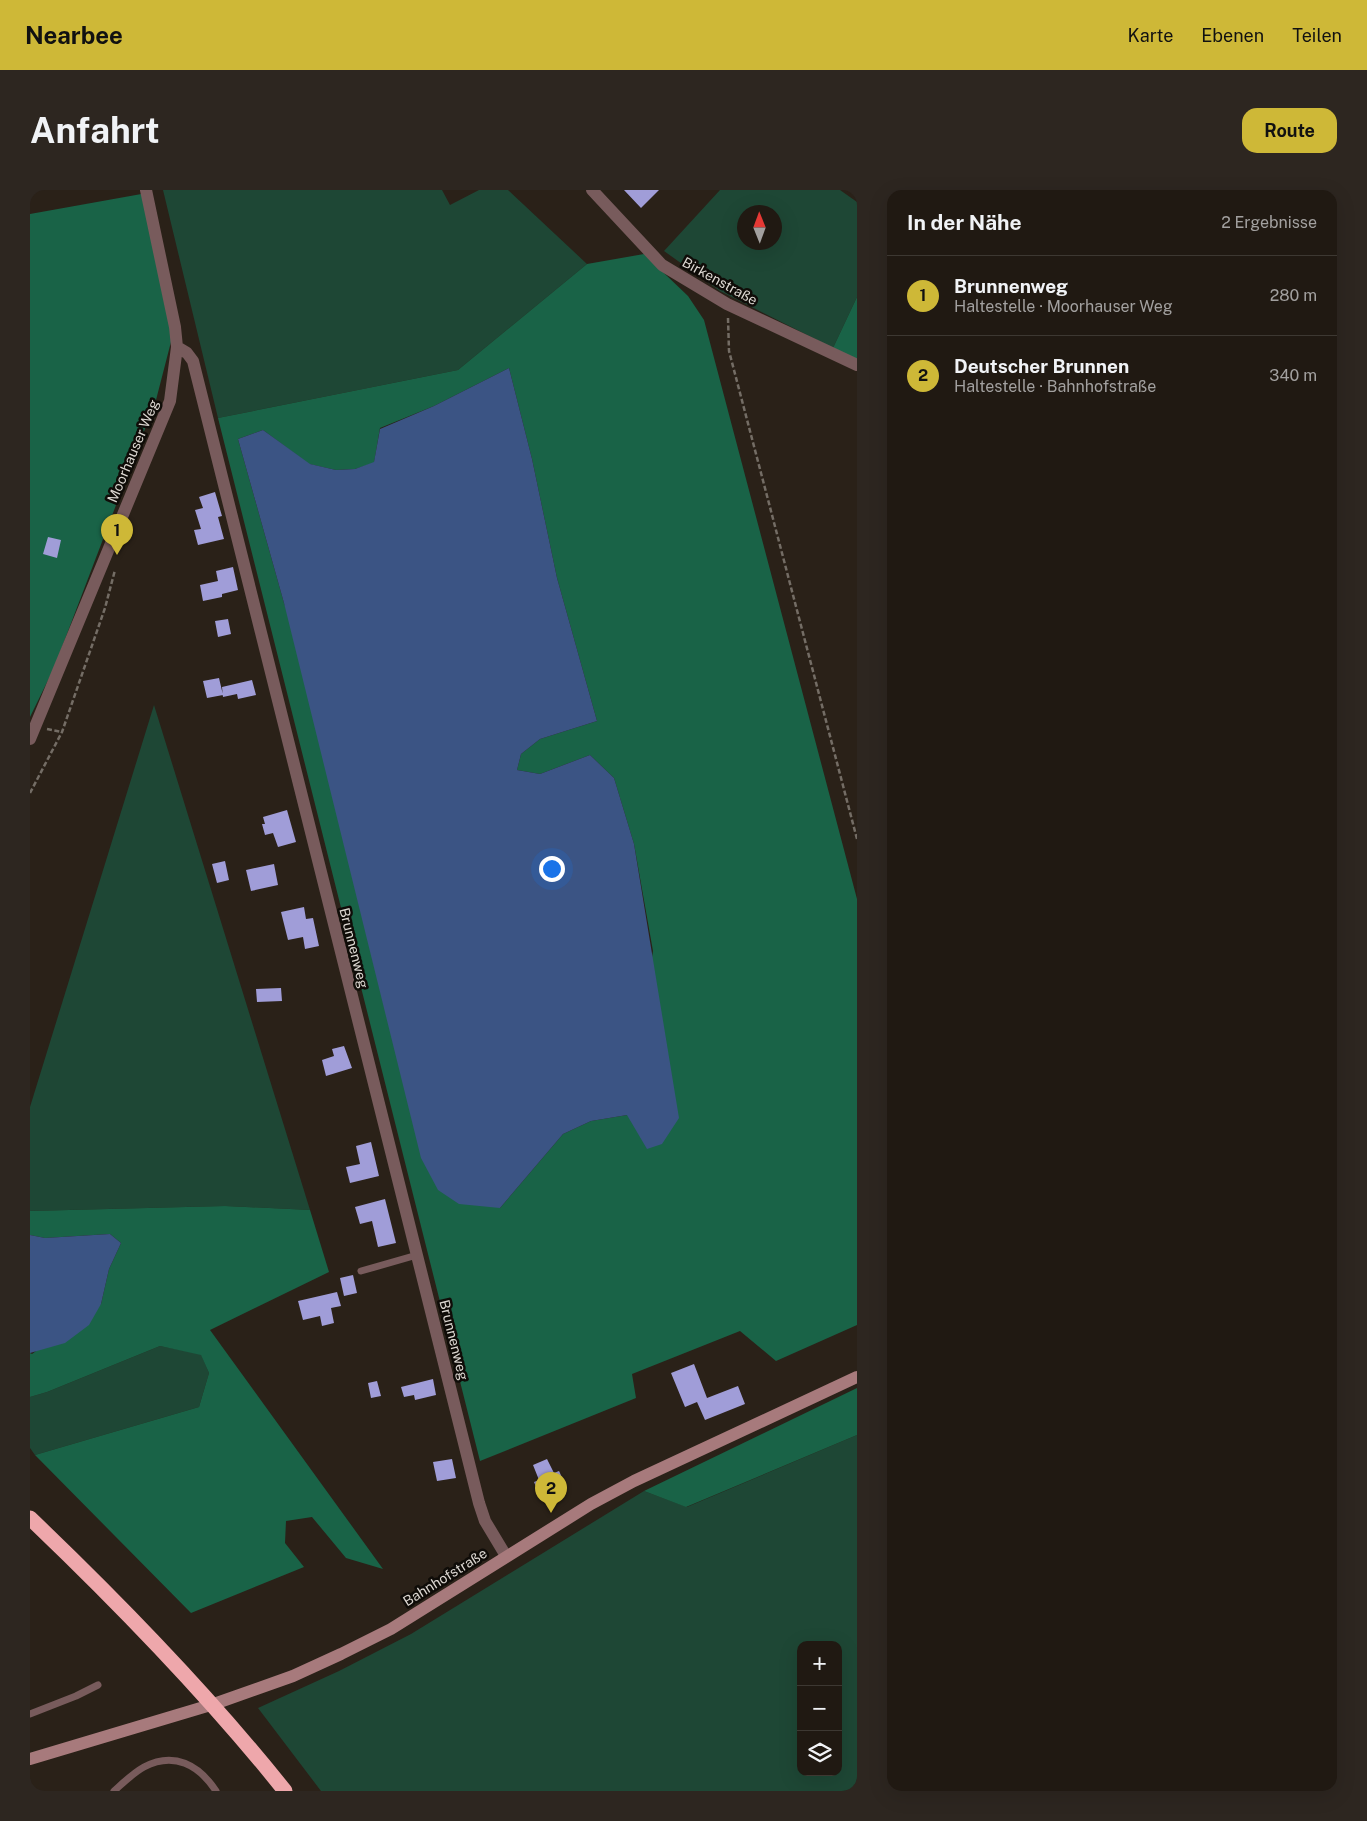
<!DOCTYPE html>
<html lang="de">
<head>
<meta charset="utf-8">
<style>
	body { margin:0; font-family:"Public Sans",sans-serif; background:#2d2620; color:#f1f3f6 }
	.controls { position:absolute; right:15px; bottom:15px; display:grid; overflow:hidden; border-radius:10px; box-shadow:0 5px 20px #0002 }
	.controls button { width:45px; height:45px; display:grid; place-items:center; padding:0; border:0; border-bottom:1px solid #3d3832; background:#201912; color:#f1f3f6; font:25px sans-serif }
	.compass { position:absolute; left:707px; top:15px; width:45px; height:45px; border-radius:50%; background:#201912; box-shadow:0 5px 20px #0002; rotate:359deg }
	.you { position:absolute; left:521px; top:678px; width:18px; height:18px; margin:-12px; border:4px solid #fff; border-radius:50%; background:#1a73e8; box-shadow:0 0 0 8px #1a73e833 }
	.badge { display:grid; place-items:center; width:32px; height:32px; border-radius:50%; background:#ceb837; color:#111; font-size:16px; font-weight:700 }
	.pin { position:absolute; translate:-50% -41px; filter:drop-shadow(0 1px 2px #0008) }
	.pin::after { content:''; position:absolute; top:26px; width:18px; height:15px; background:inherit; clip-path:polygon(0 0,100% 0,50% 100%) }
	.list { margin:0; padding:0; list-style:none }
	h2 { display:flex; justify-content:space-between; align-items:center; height:65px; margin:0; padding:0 20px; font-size:21px }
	h2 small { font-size:16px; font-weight:400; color:#a2a09f }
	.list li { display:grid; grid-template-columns:32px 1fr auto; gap:15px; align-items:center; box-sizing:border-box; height:80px; padding:0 20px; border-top:1px solid #3d3832 }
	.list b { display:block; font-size:19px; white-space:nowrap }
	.list p { margin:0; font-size:16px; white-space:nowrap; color:#a2a09f }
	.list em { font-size:16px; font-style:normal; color:#a2a09f }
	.icon { flex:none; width:28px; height:28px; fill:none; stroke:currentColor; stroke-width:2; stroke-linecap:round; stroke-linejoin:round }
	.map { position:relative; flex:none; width:827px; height:1601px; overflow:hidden; border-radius:15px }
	header { display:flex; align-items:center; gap:30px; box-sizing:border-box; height:70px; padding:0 25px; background:#ceb837; color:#111 }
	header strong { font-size:24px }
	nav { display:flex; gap:28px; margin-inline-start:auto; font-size:18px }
	.intro { display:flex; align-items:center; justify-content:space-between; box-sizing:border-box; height:120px; padding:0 30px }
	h1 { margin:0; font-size:35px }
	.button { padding:12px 22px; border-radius:15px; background:#ceb837; color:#111; font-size:18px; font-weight:700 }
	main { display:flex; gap:30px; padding:0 30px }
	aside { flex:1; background:#201912; border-radius:15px; box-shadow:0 5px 20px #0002 }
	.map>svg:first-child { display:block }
</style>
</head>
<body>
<header>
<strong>Nearbee</strong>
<nav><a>Karte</a><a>Ebenen</a><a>Teilen</a></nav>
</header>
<div class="intro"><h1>Anfahrt</h1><a class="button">Route</a></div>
<main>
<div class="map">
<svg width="827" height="1601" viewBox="0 0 827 1601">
	<rect width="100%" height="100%" fill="#2a2118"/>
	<path fill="#1e4735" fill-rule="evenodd" d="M133 0H412L420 15 449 0H478L557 74 428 180 188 228Z
		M690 0H810L827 12V107L803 158 690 101 634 61ZM714 22H744V52H714Z
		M124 515 280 1020 195 1016 0 1021V917Z
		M130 1156 171 1164 179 1183 169 1217 5 1265 0 1258V1207L17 1202Z
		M827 1245V1601H291L228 1518 309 1481 381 1444 614 1301 657 1317ZM771 1455H808V1582H771Z"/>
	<path fill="#196347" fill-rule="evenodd" d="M117 3 142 148 126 210 24 478 0 527V24Z
		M614 64 658 106 674 130 827 709V1135L746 1171 710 1141 602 1184 606 1208 450 1271 188 228 428 180 557 74ZM479 178 502 269 527 388 567 531 510 549 491 564 487 580 510 584 560 565 584 588 604 654 623 761 597 925 561 931 533 944 470 1018 254 413 208 249 233 240 279 274 306 280 325 279 344 273 350 238 404 216Z
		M827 107V169L803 158Z
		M195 1016 280 1020 299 1082 180 1140 353 1379 316 1368 282 1327 256 1331 255 1353 274 1377 161 1423 5 1265 169 1217 179 1183 171 1165 130 1156 17 1202 0 1207V1163L2 1164 71 1114 79 1079 91 1053 80 1044 15 1048 0 1045V1021Z
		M827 1198V1245L656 1317 614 1301Z"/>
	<path fill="#3b5484" d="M479 178 502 269 527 388 567 531 510 549 491 564 487 580 510 584 560 565 584 588 604 654 649 928 632 954 617 959 597 925 561 931 533 944 470 1018 429 1014 408 1000 391 968 254 413 208 249 233 240 280 274 306 280 325 279 344 272 350 239 404 216Z
		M80 1044 91 1053 79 1079 71 1114 59 1135 35 1153 0 1163V1045L15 1048Z"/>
	<path fill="#a09dd8" d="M594 0H629L611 18Z
		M185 302 192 326 188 327 194 349 168 355 164 340 171 339 165 320 173 318 169 307Z
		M18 347 31 350 27 368 13 364Z
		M203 377 208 400 192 404V407L173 411 170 395 188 391 186 381Z
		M198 429 201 444 188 447 185 431Z
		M189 488 193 505 177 508 173 491Z
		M222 490 226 505 208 509 207 504 193 507 192 497Z
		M257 620 266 652 248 657 243 643 235 645 232 634H235L233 627Z
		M195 671 199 690 187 693 182 674Z
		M244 674 248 695 221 701 216 680Z
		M274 717 276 729 283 728 289 756 275 759 273 747 258 750 251 722Z
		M251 798 252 811 227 812 226 799Z
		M314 856 322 878 296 886 292 870 304 866 302 859Z
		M341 952 349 986 320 993 316 977 330 974 326 956Z
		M355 1009 366 1053 348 1057 342 1031 330 1034 325 1017Z
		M323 1085 327 1103 314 1106 310 1088Z
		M307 1102 311 1116 301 1118 304 1133 292 1136 290 1126 273 1130 268 1111Z
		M664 1174 677 1208 708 1196 715 1214 675 1230 667 1212 655 1217 641 1183Z
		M403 1189 406 1205 385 1210 384 1205 374 1207 371 1197Z
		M347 1191 351 1206 341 1208 338 1193Z
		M422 1269 426 1288 407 1291 403 1272Z
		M517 1269 524 1283 529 1281 537 1298 511 1309 504 1292 509 1290 503 1275Z"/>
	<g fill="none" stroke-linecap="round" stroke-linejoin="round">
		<path stroke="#746d65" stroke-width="2.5" stroke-dasharray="5 2.5" stroke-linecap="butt" d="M698 128 699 161 827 649
			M17 539 32 542
			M0 603 32 542 75 418 85 380"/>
		<path stroke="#785b5c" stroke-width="7" d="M331 1081 387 1065
			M0 1524 46 1506 68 1495
			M84 1601C93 1593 103 1583 114 1577 144 1561 169 1575 186 1601"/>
		<path stroke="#785b5c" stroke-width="12" d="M562 0 632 75 697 114 827 175
			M147 157 157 163 163 171 449 1313 455 1331 476 1366
			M0 549 140 211 147 157 145 137 116 0"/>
		<path stroke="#a77a7c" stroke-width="12" d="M0 1569 184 1514 263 1486 311 1464 361 1439 561 1314 604 1291 827 1187"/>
		<path stroke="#eea7ab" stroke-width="15" d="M0 1328C90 1414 177 1503 255 1601"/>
	</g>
	<g text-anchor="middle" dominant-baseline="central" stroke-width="5" stroke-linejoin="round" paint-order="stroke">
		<g font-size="14" fill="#dcd7d1" stroke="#0f0c08">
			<text transform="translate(690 91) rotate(29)">Birkenstraße</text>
			<text transform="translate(103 261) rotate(-67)">Moorhauser Weg</text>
			<text transform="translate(324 758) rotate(76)">Brunnenweg</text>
			<text transform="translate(424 1150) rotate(76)">Brunnenweg</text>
			<text transform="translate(415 1387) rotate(-32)">Bahnhofstraße</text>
		</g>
	</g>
</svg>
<div class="controls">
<button>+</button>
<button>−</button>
<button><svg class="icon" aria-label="layers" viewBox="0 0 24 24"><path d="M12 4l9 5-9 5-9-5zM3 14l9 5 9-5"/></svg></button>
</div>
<svg class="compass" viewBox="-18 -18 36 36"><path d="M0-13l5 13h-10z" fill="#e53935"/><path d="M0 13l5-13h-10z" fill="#a2a09f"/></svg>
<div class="you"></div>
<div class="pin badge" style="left:87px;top:365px">1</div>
<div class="pin badge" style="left:521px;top:1323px">2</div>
</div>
<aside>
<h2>In der Nähe<small>2 Ergebnisse</small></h2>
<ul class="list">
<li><span class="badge">1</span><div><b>Brunnenweg</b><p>Haltestelle · Moorhauser Weg</p></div><em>280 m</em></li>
<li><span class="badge">2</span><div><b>Deutscher Brunnen</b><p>Haltestelle · Bahnhofstraße</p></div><em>340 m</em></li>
</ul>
</aside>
</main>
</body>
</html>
